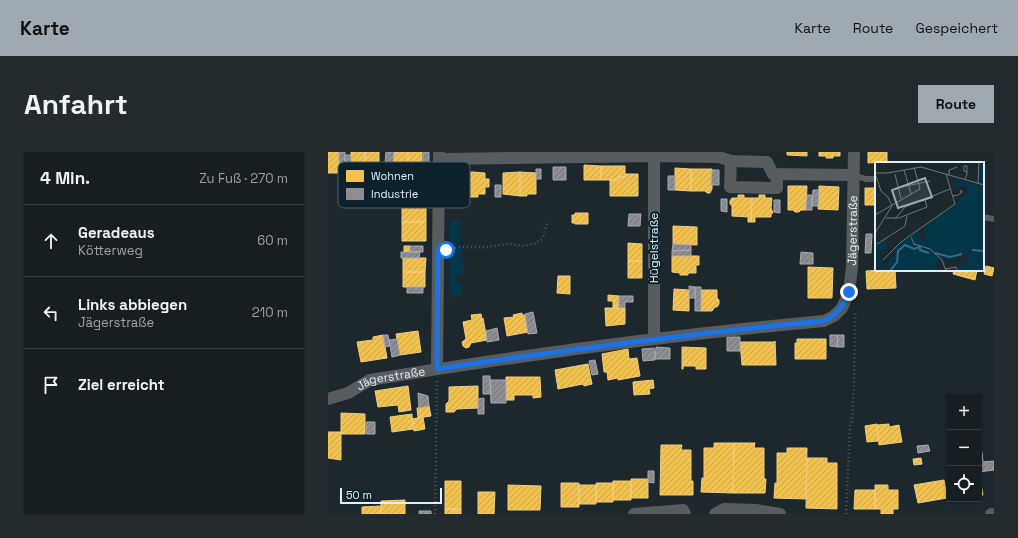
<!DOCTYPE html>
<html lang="de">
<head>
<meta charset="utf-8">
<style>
	body { margin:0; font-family:"Space Grotesk",sans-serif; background:#232b2f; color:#f1f3f6 }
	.controls { position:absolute; right:12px; bottom:12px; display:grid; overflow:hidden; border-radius:0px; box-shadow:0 1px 3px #0004 }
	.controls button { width:36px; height:36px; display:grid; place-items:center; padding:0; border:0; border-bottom:1px solid #353c40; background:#161e22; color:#f1f3f6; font:20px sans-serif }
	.scale { position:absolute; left:12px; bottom:10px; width:102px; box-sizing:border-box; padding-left:4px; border:2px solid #e3eff7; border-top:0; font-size:11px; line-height:14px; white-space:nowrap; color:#e3eff7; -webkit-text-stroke:3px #0c212b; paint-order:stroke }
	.stop { position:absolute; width:12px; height:12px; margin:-9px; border:3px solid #1a73e8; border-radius:50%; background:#fff }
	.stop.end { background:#1a73e8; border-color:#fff; box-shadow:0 1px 4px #0008 }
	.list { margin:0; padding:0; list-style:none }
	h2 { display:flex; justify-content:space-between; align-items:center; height:52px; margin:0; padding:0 16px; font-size:17px }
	h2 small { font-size:13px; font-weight:400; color:#9ea2a5 }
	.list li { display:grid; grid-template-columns:26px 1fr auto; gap:12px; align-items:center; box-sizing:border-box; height:72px; padding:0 16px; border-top:1px solid #353c40 }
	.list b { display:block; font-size:15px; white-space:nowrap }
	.list p { margin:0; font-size:13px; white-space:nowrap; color:#9ea2a5 }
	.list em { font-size:13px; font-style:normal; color:#9ea2a5 }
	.icon { flex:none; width:22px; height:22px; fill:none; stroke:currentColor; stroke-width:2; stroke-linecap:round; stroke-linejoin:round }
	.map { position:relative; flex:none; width:666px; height:362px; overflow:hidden; border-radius:0px }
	header { display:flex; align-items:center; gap:24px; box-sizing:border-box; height:56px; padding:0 20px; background:#9ea9b1; color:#111 }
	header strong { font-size:19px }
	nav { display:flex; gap:22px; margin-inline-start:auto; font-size:14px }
	.intro { display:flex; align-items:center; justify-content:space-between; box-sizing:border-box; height:96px; padding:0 24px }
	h1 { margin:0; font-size:28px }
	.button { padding:10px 18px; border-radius:0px; background:#9ea9b1; color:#111; font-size:14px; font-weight:700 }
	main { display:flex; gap:24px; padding:0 24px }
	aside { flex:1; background:#161e22; border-radius:0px; box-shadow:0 1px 3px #0004 }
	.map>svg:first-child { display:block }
</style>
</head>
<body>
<header>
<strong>Karte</strong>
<nav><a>Karte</a><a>Route</a><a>Gespeichert</a></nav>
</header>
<div class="intro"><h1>Anfahrt</h1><a class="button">Route</a></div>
<main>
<aside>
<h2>4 Min.<small>Zu Fuß · 270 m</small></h2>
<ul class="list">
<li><svg class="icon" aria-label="ahead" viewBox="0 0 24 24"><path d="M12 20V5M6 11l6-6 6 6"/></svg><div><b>Geradeaus</b><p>Kötterweg</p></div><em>60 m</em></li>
<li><svg class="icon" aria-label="left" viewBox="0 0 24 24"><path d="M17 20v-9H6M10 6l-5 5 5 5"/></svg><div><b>Links abbiegen</b><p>Jägerstraße</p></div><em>210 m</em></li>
<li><svg class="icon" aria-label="arrive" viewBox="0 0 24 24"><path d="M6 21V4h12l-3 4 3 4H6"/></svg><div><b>Ziel erreicht</b></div></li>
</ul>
</aside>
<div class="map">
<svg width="666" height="362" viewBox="0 0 666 362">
	<defs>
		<pattern id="homes-hatch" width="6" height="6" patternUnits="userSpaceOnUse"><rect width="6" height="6" fill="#f2c14e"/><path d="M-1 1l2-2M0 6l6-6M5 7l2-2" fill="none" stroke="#c6a34d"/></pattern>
		<pattern id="industry-hatch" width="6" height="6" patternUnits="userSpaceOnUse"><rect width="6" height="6" fill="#8d8d92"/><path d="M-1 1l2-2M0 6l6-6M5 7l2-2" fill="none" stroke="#737579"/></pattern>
	</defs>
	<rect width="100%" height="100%" fill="#1d282e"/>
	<path fill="#04364a" d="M122 69H132V91L136 109V123H129V131H134V144L121 145Z"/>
	<path fill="url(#homes-hatch)" stroke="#eecf81" d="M0 0H11V21H0Z
		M23 0H37V21H23Z
		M37 0H51V22L37 21Z
		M66 0H80V22H65Z
		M80 0H94V22H80Z
		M459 0H479V4L459 3Z
		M491 0H512V4H505V6H498V4H491Z
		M540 0H559V10L540 11Z
		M256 13 273 14V28H256Z
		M273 14H297V25H290V28H273Z
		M347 16 363 17V39L347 38Z
		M363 17H384V37L382 41H379L377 39H363Z
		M145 20 157 21V27H161V35H157V42H150V45H140V41L134 42V21Z
		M192 20 208 21V42H199V44H192Z
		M192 20V44L175 42V21Z
		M297 22H310V44H282V28H290V25H297Z
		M460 34H479L478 58H473L471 60H467L465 58H460Z
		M491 34 511 35 510 58 490 57Z
		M537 36H548V53H537Z
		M410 43H416V46H424L423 70H420V65L404 64V54L402 52V49L404 46H410Z
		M431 43H437V46H444L443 56 445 61 443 62V65H427V70H423L424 46H431Z
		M74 54 98 55V70H74Z
		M247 61H260V72H247V71H244V63H247Z
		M74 70H98V89H74Z
		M345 74 369 75V93L345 92Z
		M300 91 314 92V109H300Z
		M76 94H82V100H76Z
		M344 104H371V113H368V121H360V123H352V121L344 120Z
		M75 106H98L97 120H75Z
		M300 109H314V126H300Z
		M658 114 666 116 664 124 656 122Z
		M480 115 505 116 504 146H480Z
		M553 118H567L568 136 539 137 538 119Z
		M626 118H649L647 128 625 122Z
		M75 120H97V135H75Z
		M230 124H242V142L229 141Z
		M346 137 361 138V159L345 158Z
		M373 138H389V146L391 148V152L389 155H387L384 159H373Z
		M280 143 291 144V155L285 156V149H280Z
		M277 156H297V172L278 174Z
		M194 161V163H197L200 180 179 184 176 166 186 165 185 163Z
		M153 162 154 167 155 166 159 188 143 191 141 195 138 196 135 194 134 190 138 187 135 170 144 168 143 163Z
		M90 179 93 200 72 203 68 182Z
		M55 183 59 206 33 210 29 190 45 188V185Z
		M469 187H498V207H467V191H469Z
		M447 189 448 213H414L412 190H447Z
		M354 195 378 196V217H368V214H355V217H354Z
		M300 197 301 207 309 206 312 224 290 228V226L280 228 279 220H276L274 202Z
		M260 212 264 232 256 234 255 232 230 237 227 218Z
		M178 225H212L213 245 205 246V243H186V248H178Z
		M325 228 326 236 321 237 322 242 306 243 305 230Z
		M80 234 83 258 71 260 70 253 50 255 47 239Z
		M150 234V256L129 257 126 260H118V252L121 249V235Z
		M101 254 103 264 90 266 89 256Z
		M13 261 37 262V282H13Z
		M84 262 85 277 64 280 62 265Z
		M95 265 97 277 86 279 84 267Z
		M549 272 550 289 539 290 537 274Z
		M561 272V275L571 273 574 290 551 293 549 273Z
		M0 280H13V308L0 306Z
		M386 291H406L405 341 373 340 374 326H376V296H386Z
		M406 291H427L426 296H436V327H438L437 341H405Z
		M333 293H354L353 298H363V329H365V343H332Z
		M459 296H479L478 347 446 346 447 331H449V301H459Z
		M479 306H499V311H509V357L478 356Z
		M593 306 594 312 586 313 585 307Z
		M651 326H652L655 343 651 344Z
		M303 327H320V346H303Z
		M616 328 619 346 590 351 586 333Z
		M117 329H133V357H117Z
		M285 329H303V348H285Z
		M233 331H251V355H233Z
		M268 331H285V350H268Z
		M180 333 213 334 212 358H180Z
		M251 333H268V352H251Z
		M547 333H560V338H570V357H565V362H553V357H547Z
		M527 338H547V357H526Z
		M150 340H167L166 362H150Z
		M77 348V362H53V349Z
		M53 354V362H34V355Z
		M117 357H127L126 362H117Z
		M127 357H133V362H126Z"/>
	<path fill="url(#industry-hatch)" stroke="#a7aab0" d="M11 0H17V12H11Z
		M58 0H66L65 13 57 12Z
		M95 0H101V16H95Z
		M17 3H23V15H17Z
		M225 15H238V28H225Z
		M208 17H213V27H208Z
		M384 18H391V33H383Z
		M340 24H347V38H340Z
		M167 33H173V45H167Z
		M485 38H491L490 54H484Z
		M479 43H484V58H478Z
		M393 47H399V60L393 59Z
		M446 48H452V61L446 60Z
		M301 62H313L312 74H300Z
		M538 82H544L543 101H537Z
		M345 92 363 93V98L344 99Z
		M82 94H95V100H82Z
		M363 98V104H344V99Z
		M73 100H92L91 106H73Z
		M473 100 485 101V112H472Z
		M361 134 367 135V146H361Z
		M79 135H95V141H79Z
		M367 135H373V159H367Z
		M291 144H305V150H297V156L291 155Z
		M205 160 209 181 200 182 197 162Z
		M169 176 171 188 159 190 158 179Z
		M55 183H60L62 194 57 195Z
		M502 183H510L509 195 502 194Z
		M510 183H516V195H509Z
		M399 185H412V199H399Z
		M69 187 72 203 64 205 61 188Z
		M328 195 342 196V207H327Z
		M326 196 327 208 315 209 314 197Z
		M267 208 270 222 264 223 261 209Z
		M155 224H162L163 242H155Z
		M162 228H178V251H163Z
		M90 241 100 244 101 254 91 256Z
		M156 246V262H150V247Z
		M38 270H47V282H38Z
		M600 293 602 299 590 301 589 294Z
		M651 300H654L655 310 666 309V318L651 320Z
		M320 319H326V331L320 330Z
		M91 359H103V362H91Z"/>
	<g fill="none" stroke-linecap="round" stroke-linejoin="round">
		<path stroke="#53585b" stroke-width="2.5" stroke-dasharray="1 3" stroke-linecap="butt" d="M123 97 133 95H159L180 92 196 94 206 92 214 87 219 71
			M107 362 109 229
			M518 362 522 274 524 268 526 233 527 161"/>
		<path stroke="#575c5f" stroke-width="6" d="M525 23 538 27H548
			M655 65 666 67"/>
		<g stroke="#575c5f" stroke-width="12">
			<path d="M326 0V187"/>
			<path d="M111 7 326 4 391 5 403 9 439 10 445 22 525 23"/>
			<path d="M403 9 402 35 449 36V22"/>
			<path d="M109 217 111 0"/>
			<path id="s1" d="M0 247 20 241 42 228C193 203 344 183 496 169L506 164 514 156 521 140 524 115 526 0"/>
			<path d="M306 362 355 358 357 362"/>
			<path d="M387 362 396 357 428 358 452 362"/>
			<path d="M663 362H666"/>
		</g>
	</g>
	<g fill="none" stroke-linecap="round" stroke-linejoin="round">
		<path stroke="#1a73e8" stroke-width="5" d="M118 98H110L109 217C238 198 366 181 496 169 509 163 516 154 521 140"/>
	</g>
	<g text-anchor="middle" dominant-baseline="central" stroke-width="4" stroke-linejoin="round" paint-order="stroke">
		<g font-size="12" fill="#e3eff7" stroke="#0c212b">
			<text stroke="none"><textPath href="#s1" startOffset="606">Jägerstraße</textPath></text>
			<text transform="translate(326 96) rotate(-90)">Hügelstraße</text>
			<text stroke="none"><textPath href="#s1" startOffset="67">Jägerstraße</textPath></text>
		</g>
	</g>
	<g transform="translate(547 10)">
		<rect width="109" height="109" fill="#1d282e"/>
		<path d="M9 77 12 87 3 89 8 103 5 105 0 100V84ZM22 84V100L11 109H8L13 105 12 101 20 92 18 87Z" fill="#04364a"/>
		<path d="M105 4 109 5V109H83L82 105 92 101 93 93 90 89H87V94L75 99 64 95 62 97 65 99 60 101 62 109H11L22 100V84L26 80 43 70 47 79 52 77 48 66 84 40 83 37 94 31 90 23 81 27 78 21 82 20 81 16 103 23 104 28Z" fill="#04364a"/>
		<path fill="none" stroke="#356b86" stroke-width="2" d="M97 88 109 89M60 91 75 95 87 92M15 109 22 100 23 89 30 83 39 87 45 85V88L54 91"/>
		<path fill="none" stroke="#6c787e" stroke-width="1" d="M29 8 36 32M0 11H13L46 5 109 23M20 12 26 37M74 13V8L82 5M90 17 92 12V4H89V9L92 10M103 21 104 0M22 26 55 19M78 34 83 33 87 30 86 28V31M0 53 45 27 39 5M11 56H24L52 45 50 38M20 57 30 45 75 27M0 71 17 44 13 35 6 29 0 11M36 75 39 82 55 87 67 98 71 109M2 82 30 64 32 54M8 98 26 80 80 42 71 12M70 107 81 105 82 109"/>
		<path fill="#9ea9b1" fill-opacity="0.15" stroke="#9ea9b1" stroke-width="2" d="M50 16 57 35 23 46 17 28Z"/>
		<rect width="109" height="109" fill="none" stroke="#e3eff7" stroke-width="2"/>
	</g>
	<rect x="10" y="10" width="132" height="46" rx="6" fill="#0c212b" stroke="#4c5f68" stroke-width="1"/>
	<rect x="18" y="18" width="18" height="12" fill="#f2c14e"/>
	<rect x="18" y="36" width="18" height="12" fill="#8d8d92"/>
	<g font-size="11" fill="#e3eff7">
		<text x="43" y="28">Wohnen</text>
		<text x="43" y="46">Industrie</text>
	</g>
</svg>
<div class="controls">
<button>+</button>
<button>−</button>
<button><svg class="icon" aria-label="locate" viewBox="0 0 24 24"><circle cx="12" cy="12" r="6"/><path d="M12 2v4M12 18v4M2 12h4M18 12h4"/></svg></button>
</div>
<div class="scale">50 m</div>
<div class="stop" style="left:118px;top:98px"></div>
<div class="stop end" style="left:521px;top:140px"></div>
</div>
</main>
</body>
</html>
